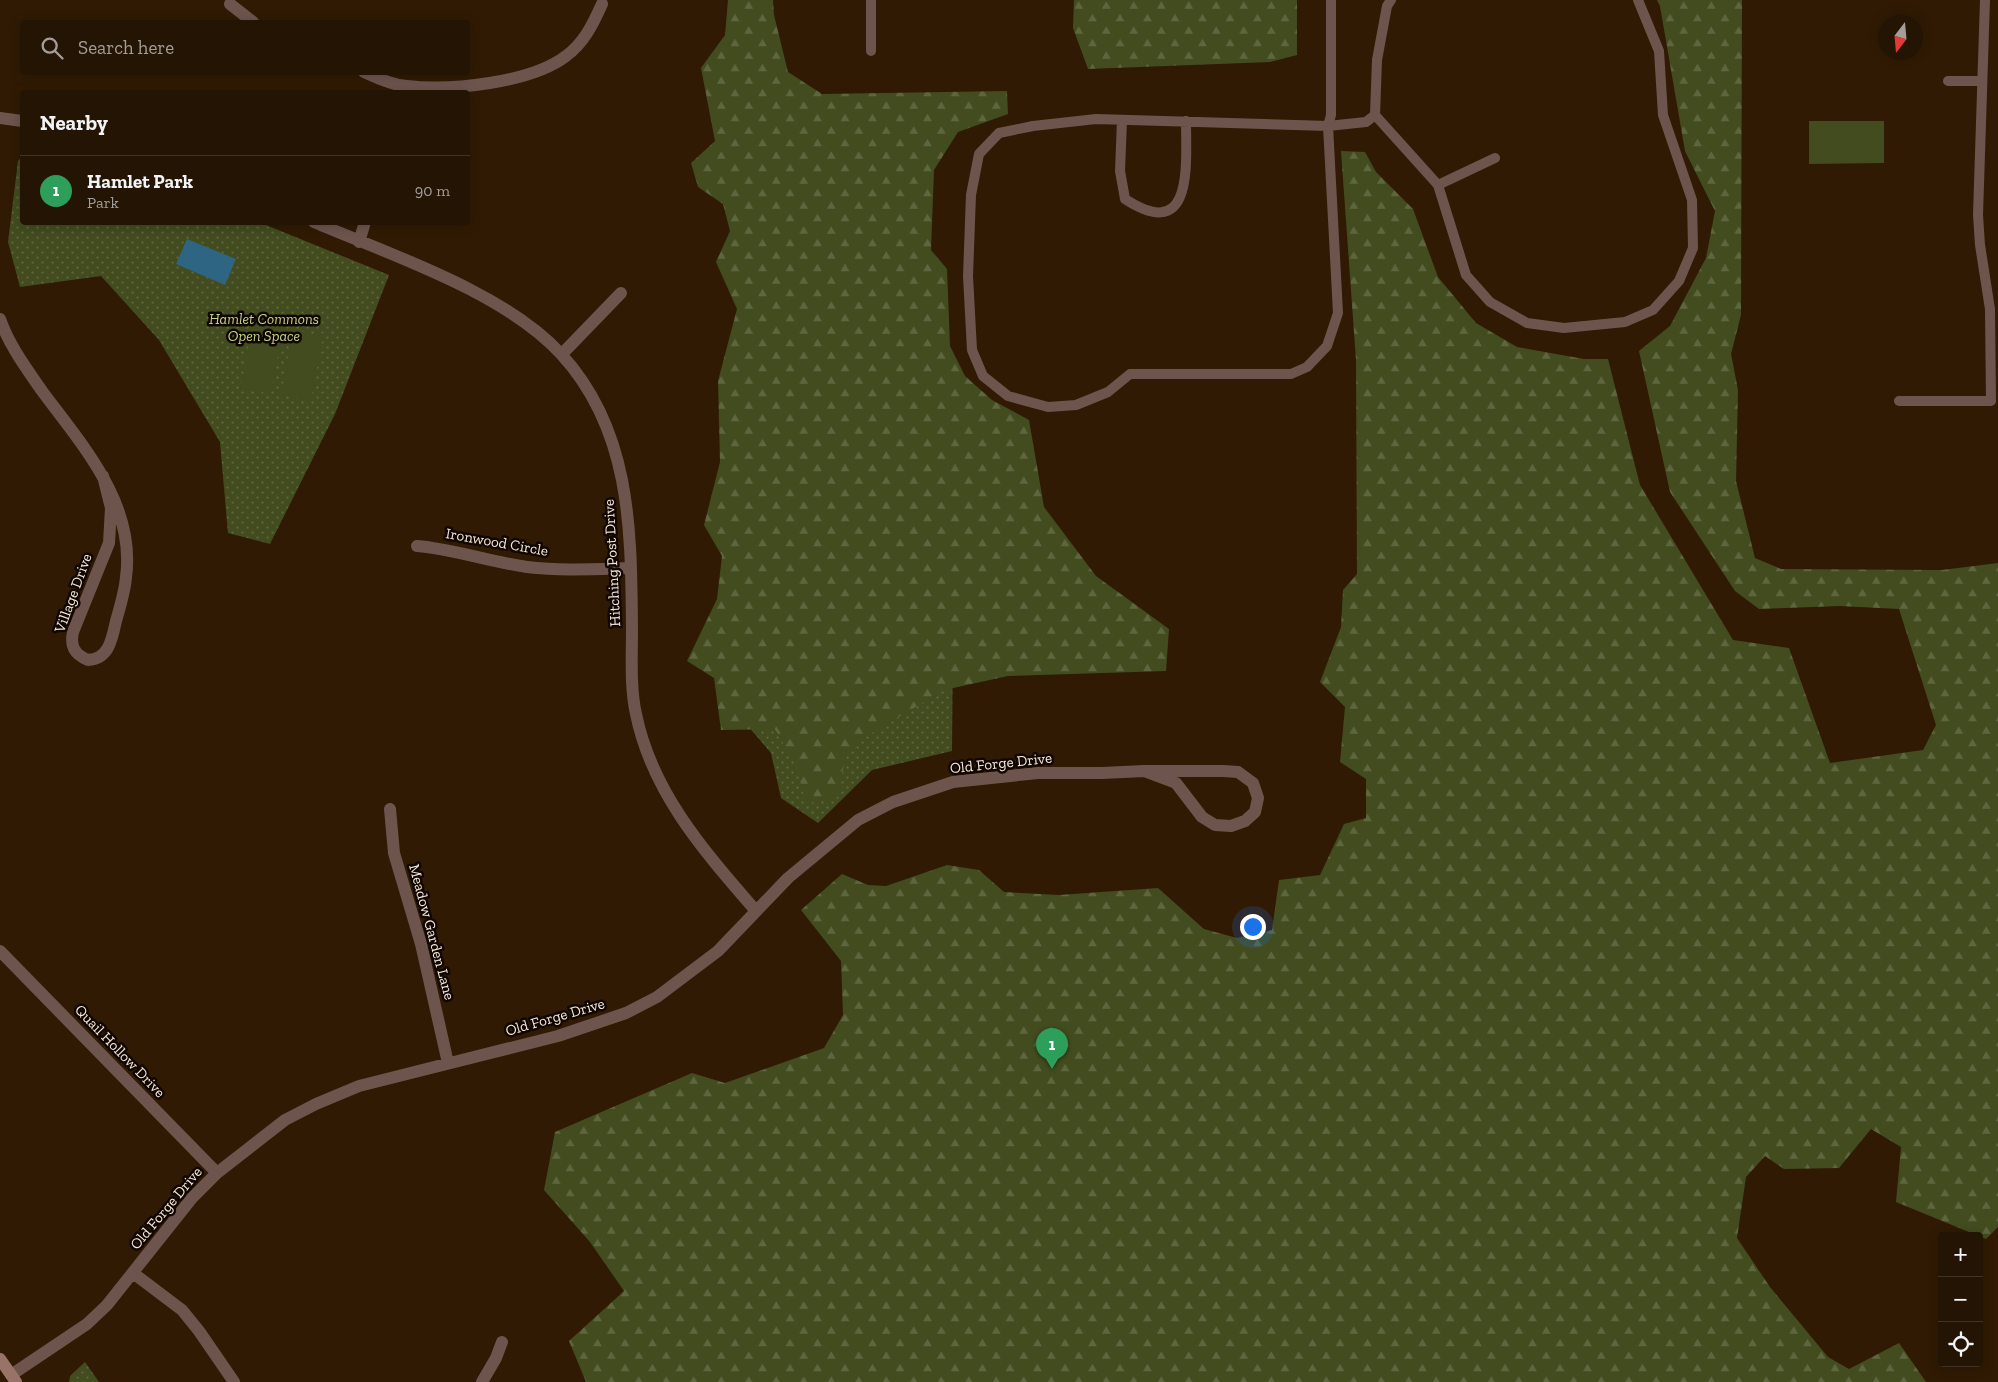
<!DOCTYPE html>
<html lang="en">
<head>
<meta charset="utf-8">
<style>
	body { margin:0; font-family:"Zilla Slab",serif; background:#302112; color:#f1f3f6 }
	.controls { position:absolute; right:15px; bottom:15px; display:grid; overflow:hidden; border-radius:5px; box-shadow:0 2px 12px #0003 }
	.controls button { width:45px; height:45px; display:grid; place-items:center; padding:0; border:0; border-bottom:1px solid #413325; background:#241403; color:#f1f3f6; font:25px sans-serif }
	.compass { position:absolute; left:1878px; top:15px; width:45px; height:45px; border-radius:50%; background:#241403; box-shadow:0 2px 12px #0003; rotate:196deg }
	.you { position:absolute; left:1252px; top:926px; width:18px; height:18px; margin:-12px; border:4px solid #fff; border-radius:50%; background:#1a73e8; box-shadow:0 0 0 8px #1a73e833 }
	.badge { display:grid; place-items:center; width:32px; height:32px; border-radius:50%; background:#8c9099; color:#fff; font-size:16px; font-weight:700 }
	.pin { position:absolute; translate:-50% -41px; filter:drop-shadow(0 1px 2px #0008) }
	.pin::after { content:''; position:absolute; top:26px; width:18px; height:15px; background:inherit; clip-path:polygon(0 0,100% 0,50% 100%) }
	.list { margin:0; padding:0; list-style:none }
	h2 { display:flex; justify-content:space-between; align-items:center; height:65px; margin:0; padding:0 20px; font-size:21px }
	h2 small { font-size:16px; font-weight:400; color:#a39e9a }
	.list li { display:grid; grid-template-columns:32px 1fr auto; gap:15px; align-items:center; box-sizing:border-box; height:70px; padding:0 20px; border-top:1px solid #413325 }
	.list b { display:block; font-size:19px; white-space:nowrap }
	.list p { margin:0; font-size:16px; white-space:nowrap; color:#a39e9a }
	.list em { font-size:16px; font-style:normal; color:#a39e9a }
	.icon { flex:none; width:28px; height:28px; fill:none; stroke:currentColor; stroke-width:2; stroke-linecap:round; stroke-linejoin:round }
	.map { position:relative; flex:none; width:1998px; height:1382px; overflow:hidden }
	.search { position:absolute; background:#241403; box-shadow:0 2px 12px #0003; left:20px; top:20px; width:450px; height:55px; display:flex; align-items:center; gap:12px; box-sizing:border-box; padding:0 18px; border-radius:5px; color:#a39e9a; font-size:19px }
	.panel { position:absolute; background:#241403; box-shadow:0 2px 12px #0003; left:20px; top:90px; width:450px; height:135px; border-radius:5px }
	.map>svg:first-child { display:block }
</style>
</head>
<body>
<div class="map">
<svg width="1998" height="1382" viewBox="0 0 1998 1382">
	<defs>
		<pattern id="grass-dots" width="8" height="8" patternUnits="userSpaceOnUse" patternTransform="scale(1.25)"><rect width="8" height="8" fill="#424c1f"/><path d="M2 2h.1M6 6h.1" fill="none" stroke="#5e663f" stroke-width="1.8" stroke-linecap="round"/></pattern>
		<pattern id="forest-firs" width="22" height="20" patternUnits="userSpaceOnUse" patternTransform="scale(1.25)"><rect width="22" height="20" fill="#424c1f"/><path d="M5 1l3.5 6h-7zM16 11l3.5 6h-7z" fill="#5e663f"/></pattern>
	</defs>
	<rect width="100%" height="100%" fill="#301a04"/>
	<path fill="url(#grass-dots)" d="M22 156V222L261 223 389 275 335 414 270 544 228 533 220 442 159 340 101 276 20 287 8 242 18 161Z
		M953 628 952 751 872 770 818 823 781 798 771 753 735 711Z
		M85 1362 99 1382H69L70 1376Z"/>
	<path fill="url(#forest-firs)" d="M728 0H773L774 15 788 72 822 94 1007 91 1008 114 958 132 934 170 931 250 947 269 950 346 965 376 992 400 1029 420 1044 507 1096 576 1169 629 1166 671 1008 676 944 690 865 737 845 759 838 797 806 804 796 766 775 729 721 730 714 678 687 661 717 599 722 556 704 525 720 462 718 381 737 309 716 262 730 231 723 204 698 187 691 163 715 141 701 68 725 35Z
		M1074 0H1297V55L1270 62 1088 69 1073 28Z
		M1657 0H1742L1741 315 1731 354 1738 390 1736 481 1755 558 1781 569 1942 570 1998 563V1227L1986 1239 1896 1202 1901 1147 1871 1129 1839 1168 1784 1169 1765 1156 1746 1177 1737 1238 1770 1287 1828 1357 1849 1369 1899 1343 1926 1382H586L569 1341 624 1291 590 1242 544 1190 555 1132 692 1073 725 1083 824 1048 843 1015 841 961 801 910 842 874 868 885 886 886 947 865 979 870 1004 892 1059 895 1158 888 1204 929 1237 938 1272 930 1279 880 1320 875 1344 824 1366 818V779L1340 762 1345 707 1320 682 1341 627 1343 590 1357 574 1356 360 1341 151 1365 152 1376 172 1413 209 1438 277 1476 323 1517 347 1584 359H1608L1640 485 1733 640 1789 648 1830 763 1923 750 1936 725 1899 609 1840 606 1759 609 1735 591 1670 492 1639 351 1670 326 1706 258 1715 211 1685 151 1660 6Z"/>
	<path fill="#424c1f" d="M1809 121H1884V163L1809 164Z
		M253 323 283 328 271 394 241 388Z
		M293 330 323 336 311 401 281 395Z"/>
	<path fill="#2e6582" d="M187 239 236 259 225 285 176 264Z"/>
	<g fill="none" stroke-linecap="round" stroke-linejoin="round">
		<path stroke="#6d554e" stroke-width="10" d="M871 0V51
			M1331 0V115L1328 126 1338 313 1327 346 1307 367 1291 374H1130L1108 392 1076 405 1048 407 1008 396 983 376 972 350 968 276 971 195 979 154 999 133 1033 126 1096 119 1328 126 1366 122 1375 115 1377 60 1387 6 1391 0
			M1948 81H1982
			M1375 115 1438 185 1466 275 1490 302 1527 323 1564 328 1625 322 1653 310 1679 281 1693 248 1692 200 1663 115 1659 51 1638 0
			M1122 120 1120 171 1125 199C1194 244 1186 165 1186 121
			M1438 185 1495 158
			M1899 401H1991L1990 309 1980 245 1978 215 1985 0"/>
		<path stroke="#6d554e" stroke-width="12" d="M230 4 253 22
			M364 72C378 78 392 85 407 86 450 91 531 83 566 56 584 43 593 24 602 4
			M0 118 22 121
			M314 222C391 255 504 292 561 354 632 431 631 532 632 629 632 657 630 687 636 714 652 793 705 852 756 911
			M359 242 365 222
			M0 319C9 345 26 368 42 391 82 445 136 504 126 577 125 591 120 607 116 621 112 639 109 659 88 660 74 654 70 646 73 632L109 543 111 508 103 476
			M562 354 621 293
			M417 546C454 549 490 562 527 567 561 571 596 569 631 568
			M390 809 394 853 421 944 448 1063
			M0 951 217 1173
			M133 1273 182 1310 199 1331 234 1382
			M11 1375 87 1324 107 1305 192 1198 217 1173 285 1120 316 1104 359 1086 558 1036 626 1013 657 997 718 951 788 878 858 820 893 802 953 782 1038 773H1102L1144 771H1223L1238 772 1253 783 1258 798 1255 812 1245 821 1231 826 1215 825 1202 817 1176 783 1144 771
			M482 1382 496 1358 502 1342"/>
		<path stroke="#997368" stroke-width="12" d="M0 1359 16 1382"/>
	</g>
	<g text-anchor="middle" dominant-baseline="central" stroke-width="5" stroke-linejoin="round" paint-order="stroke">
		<g font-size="15" font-style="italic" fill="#c0d485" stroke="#110702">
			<text x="264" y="319">Hamlet Commons<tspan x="264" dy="17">Open Space</tspan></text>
		</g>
		<g font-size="15" fill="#f7e8da" stroke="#110702">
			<text transform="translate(497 542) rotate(10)">Ironwood Circle</text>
			<text transform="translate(612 563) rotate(-93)">Hitching Post Drive</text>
			<text transform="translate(73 593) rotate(-70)">Village Drive</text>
			<text transform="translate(1001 763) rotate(-6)">Old Forge Drive</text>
			<text transform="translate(432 932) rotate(75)">Meadow Garden Lane</text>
			<text transform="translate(555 1017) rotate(-16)">Old Forge Drive</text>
			<text transform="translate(120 1051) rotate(46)">Quail Hollow Drive</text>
			<text transform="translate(166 1208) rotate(-50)">Old Forge Drive</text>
		</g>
	</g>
</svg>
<div class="controls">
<button>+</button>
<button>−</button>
<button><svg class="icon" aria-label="locate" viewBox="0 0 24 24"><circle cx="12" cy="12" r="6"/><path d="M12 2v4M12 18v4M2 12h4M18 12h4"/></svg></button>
</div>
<svg class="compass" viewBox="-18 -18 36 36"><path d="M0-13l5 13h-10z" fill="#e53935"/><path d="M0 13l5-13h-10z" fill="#a39e9a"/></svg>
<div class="you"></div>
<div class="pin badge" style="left:1052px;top:1069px;background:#2e9e5b">1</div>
<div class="search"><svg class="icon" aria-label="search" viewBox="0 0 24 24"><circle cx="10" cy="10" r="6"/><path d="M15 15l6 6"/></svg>Search here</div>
<section class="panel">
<h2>Nearby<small></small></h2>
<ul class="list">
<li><span class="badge" style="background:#2e9e5b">1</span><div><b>Hamlet Park</b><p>Park</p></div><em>90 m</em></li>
</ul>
</section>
</div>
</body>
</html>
